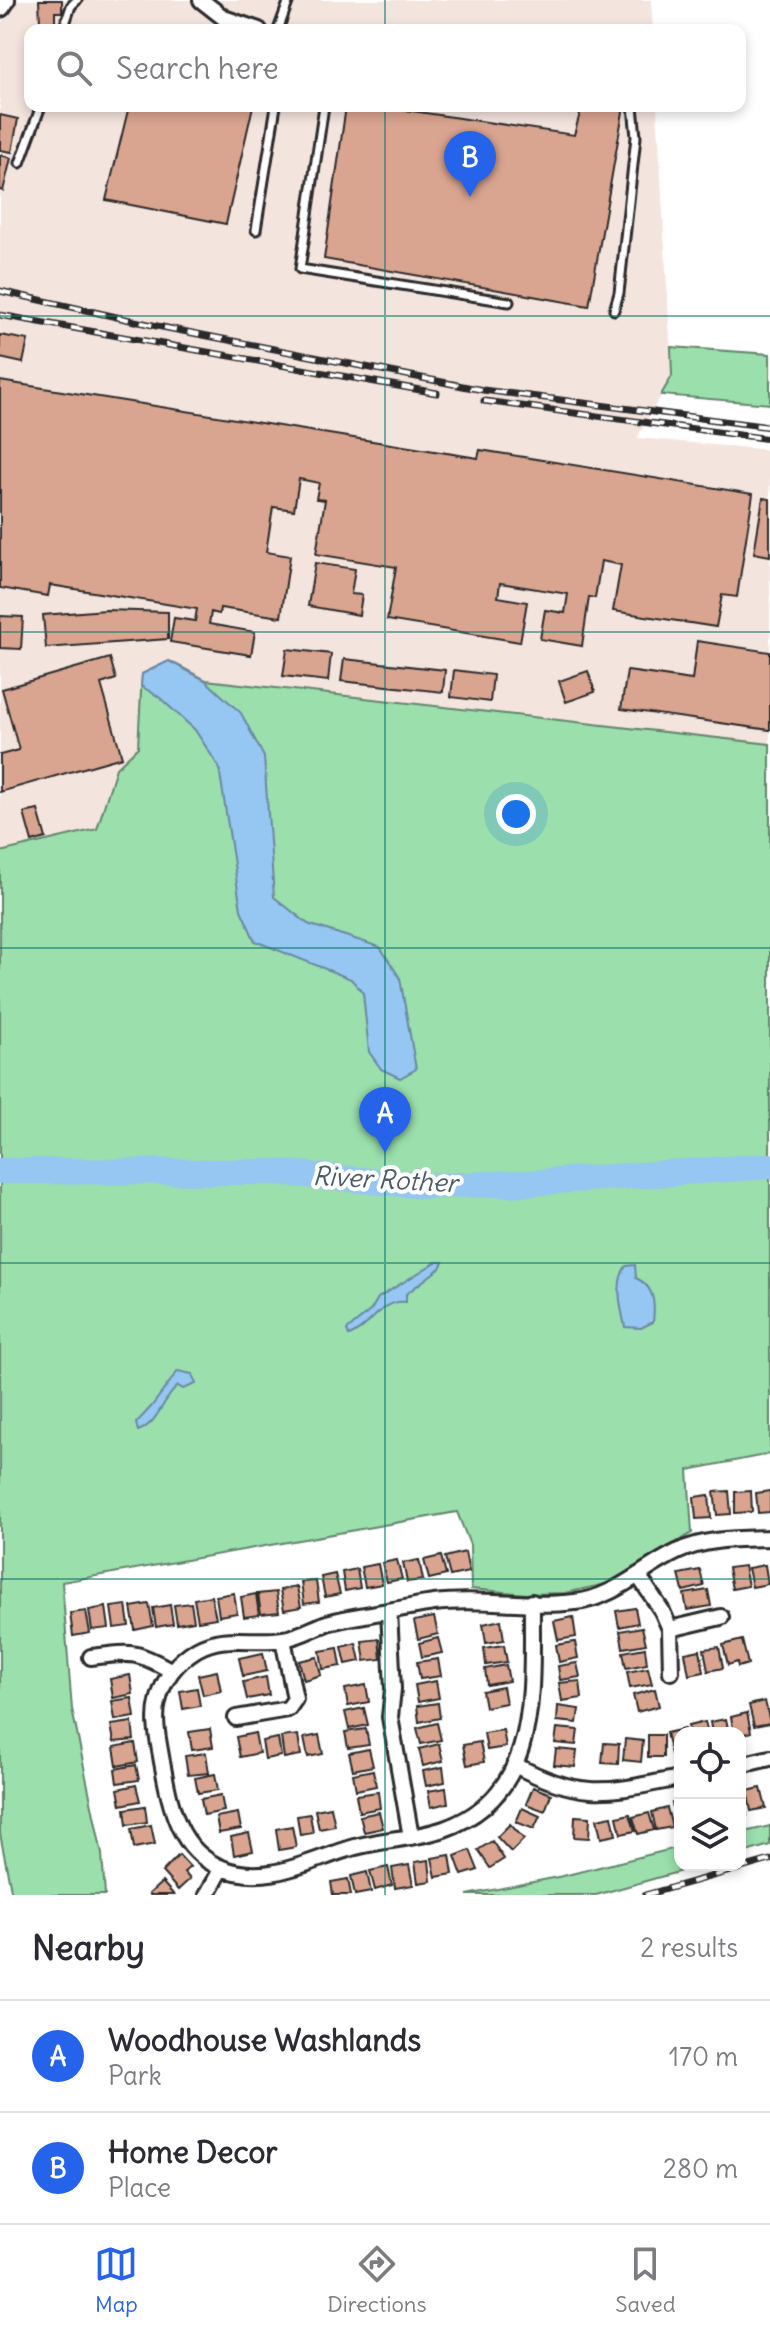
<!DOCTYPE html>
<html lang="en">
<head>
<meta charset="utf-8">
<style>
	body { margin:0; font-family:Delius,sans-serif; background:#f2f2f3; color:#2b2b33 }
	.controls { position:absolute; right:24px; bottom:24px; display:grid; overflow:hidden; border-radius:16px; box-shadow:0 4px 12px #0003 }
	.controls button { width:72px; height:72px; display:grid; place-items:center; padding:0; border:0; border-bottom:2px solid #e1e1e2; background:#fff; color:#2b2b33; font:40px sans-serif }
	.you { position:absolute; left:516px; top:814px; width:28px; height:28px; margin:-20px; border:6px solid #fff; border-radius:50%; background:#1a73e8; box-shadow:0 0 0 12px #1a73e833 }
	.badge { display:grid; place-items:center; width:52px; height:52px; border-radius:50%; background:#2563eb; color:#fff; font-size:26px; font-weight:700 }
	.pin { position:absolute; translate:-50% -66px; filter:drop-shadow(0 2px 4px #0008) }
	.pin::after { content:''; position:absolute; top:42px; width:28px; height:24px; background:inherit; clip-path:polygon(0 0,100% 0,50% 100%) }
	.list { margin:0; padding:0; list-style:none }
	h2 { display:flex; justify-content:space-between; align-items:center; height:104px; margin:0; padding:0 32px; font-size:34px }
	h2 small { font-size:26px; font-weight:400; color:#7c7c81 }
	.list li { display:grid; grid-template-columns:52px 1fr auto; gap:24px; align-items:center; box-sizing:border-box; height:112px; padding:0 32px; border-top:2px solid #e1e1e2 }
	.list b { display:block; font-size:30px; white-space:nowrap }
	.list p { margin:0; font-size:26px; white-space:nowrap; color:#7c7c81 }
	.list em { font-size:26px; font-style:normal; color:#7c7c81 }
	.icon { flex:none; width:44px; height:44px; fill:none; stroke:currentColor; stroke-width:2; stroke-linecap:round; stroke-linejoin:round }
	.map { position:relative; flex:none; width:770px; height:1895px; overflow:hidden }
	.search { position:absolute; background:#fff; box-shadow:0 4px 12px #0003; left:24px; right:24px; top:24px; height:88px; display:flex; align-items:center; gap:20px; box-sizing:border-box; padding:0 28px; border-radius:16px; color:#7c7c81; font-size:30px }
	.sheet { height:328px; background:#fff }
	nav { display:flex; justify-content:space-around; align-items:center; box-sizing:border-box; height:112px; border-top:2px solid #e1e1e2; background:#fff; font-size:22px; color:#7c7c81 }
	nav a { display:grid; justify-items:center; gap:4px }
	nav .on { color:#2563eb }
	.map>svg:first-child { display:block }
</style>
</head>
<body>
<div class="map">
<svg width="770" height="1895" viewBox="0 0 770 1895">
	<rect width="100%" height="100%" fill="#fff"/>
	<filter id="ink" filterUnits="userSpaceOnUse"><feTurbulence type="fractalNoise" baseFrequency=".0125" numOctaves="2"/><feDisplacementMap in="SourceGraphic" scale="16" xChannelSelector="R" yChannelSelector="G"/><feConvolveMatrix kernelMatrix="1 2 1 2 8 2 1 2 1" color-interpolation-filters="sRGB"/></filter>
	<g filter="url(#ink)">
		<path fill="#f4e4de" d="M19 0H651L653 30H30V106H657L672 376 637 438 770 450V744L206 680 169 661 141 686 138 747 116 768 97 829 0 852V24Z"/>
		<path fill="#9adfac" stroke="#62856c" stroke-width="2" d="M671 347 770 354V404L661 395 672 376Z
			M169 661 206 680 770 744V1454L688 1470 692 1533 606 1584 565 1593 527 1594 471 1589 470 1545 457 1512 62 1582 72 1709 102 1854 105 1895H12L0 1834V852L97 829 116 768 138 747 142 674Z
			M770 1826V1845L740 1854V1833Z
			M680 1847V1865H703L596 1895H467L563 1876Z"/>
		<path fill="#96c6f2" stroke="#6b88a2" stroke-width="2" d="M169 661 205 680 241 713 264 757 274 897 308 924 380 947 400 978 416 1069 400 1078 381 1069 369 1052 363 993 351 979 255 941 241 910 219 767 195 730 159 697 141 686 142 674Z
			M436 1262H443L440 1268 406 1294V1302C380 1299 371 1328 349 1336L347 1330 371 1310 378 1298Z
			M635 1265 636 1278C655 1287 655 1303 653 1322L641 1328 625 1327C621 1308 614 1283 626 1266Z
			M178 1371 192 1374 196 1384 183 1389 178 1386C162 1399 159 1423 138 1431L136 1423 151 1407Z"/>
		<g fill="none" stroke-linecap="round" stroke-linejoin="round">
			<path stroke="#96c6f2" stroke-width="26" d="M0 1171 275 1172 426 1186 529 1183 770 1166"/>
		</g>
		<path fill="#daa590" stroke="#2b2b2b" stroke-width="2" d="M39 0H62V12H55V22H40Z
			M129 106H253L226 224 106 200Z
			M346 106H398V109L574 135 582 106H624L589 306 324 259Z
			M0 115 18 119 12 152 0 150Z
			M0 155 11 158 3 191 0 190Z
			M0 335 28 340 23 363 0 358Z
			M0 381 478 458 480 450 753 494 737 597 722 595 716 627 613 611 621 565 601 561 595 598 589 597 582 646 540 639 545 610 565 613 568 594 500 583 498 597 527 602 520 642 387 620 396 567 316 554 325 500 316 499 319 483 299 479 294 510 273 507 266 552 290 556 281 617 220 608 219 614 211 612 209 624 255 632 251 655 170 642 174 618 195 621 197 609 50 585 48 596 0 588Z
			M763 498 770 499V556L754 553Z
			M315 563 355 569 351 594 362 595 359 615 308 606Z
			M106 610 168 612V639L46 648 43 615Z
			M0 616 23 617 21 649 0 648Z
			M697 641 770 652V730L621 709 627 671 692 680Z
			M287 649 331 654 328 681 283 676Z
			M110 658 116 679 101 684 122 757 0 792V755L19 750 2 689Z
			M344 659 445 670 443 692 341 681Z
			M454 670 493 675 490 702 451 697Z
			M588 671 595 692 566 702 559 681Z
			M38 810 46 838 32 842 24 813Z
			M729 1491 731 1514 717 1515 714 1492Z
			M751 1491 752 1512 735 1513V1492Z
			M770 1491V1512L758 1513 756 1493Z
			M709 1495 711 1518 696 1519 694 1497Z
			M465 1552 469 1572 450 1576 445 1557Z
			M441 1556 446 1575 429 1579 424 1560Z
			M397 1560 402 1579 387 1582 382 1563Z
			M419 1560 423 1580 407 1582 403 1563Z
			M378 1564 382 1584 365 1587 361 1567Z
			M765 1565 768 1584 752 1587 748 1568Z
			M744 1566 748 1586 732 1589 728 1568Z
			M357 1569 360 1588 345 1591 342 1572Z
			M700 1570 704 1586 683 1591 679 1574Z
			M335 1574 340 1594 325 1597 321 1577Z
			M316 1581 319 1602 304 1604 301 1582Z
			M297 1587 301 1607 284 1610 280 1590Z
			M708 1590 711 1606 687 1610 684 1594Z
			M276 1592 279 1612 261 1614 258 1594Z
			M234 1593 237 1613 219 1616 216 1596Z
			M256 1594 259 1615 244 1617 241 1597Z
			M211 1596 216 1618 198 1621 194 1599Z
			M191 1603 194 1621 177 1624 174 1605Z
			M149 1604 153 1626 135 1630 131 1607Z
			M126 1605 129 1626 114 1628 111 1607Z
			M170 1605 173 1624 156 1627 153 1608Z
			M106 1607 109 1628 92 1630 89 1610Z
			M635 1608 638 1623 619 1627 616 1611Z
			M86 1611 90 1633 73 1636 70 1613Z
			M434 1617 438 1634 418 1639 414 1621Z
			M573 1617 576 1637 558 1640 554 1621Z
			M501 1620 504 1640 486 1643 483 1624Z
			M642 1627 646 1644 623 1648 620 1631Z
			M438 1638 442 1653 422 1657 419 1643Z
			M379 1639 381 1659 365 1661 362 1641Z
			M742 1640 748 1664 738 1667 737 1662 728 1665 723 1645Z
			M575 1642 578 1658 559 1662 556 1645Z
			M356 1643 360 1661 346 1664 342 1647Z
			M504 1645 507 1662 486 1665 484 1648Z
			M719 1647 723 1668 708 1671 704 1649Z
			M338 1648 341 1666 323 1669 320 1651Z
			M645 1648 647 1664 626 1668 623 1652Z
			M700 1650 704 1672 689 1675 685 1653Z
			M263 1653 267 1671 243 1676 239 1658Z
			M317 1657 321 1675 304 1680 299 1661Z
			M438 1659 441 1676 420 1679 417 1662Z
			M577 1663 580 1677 560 1680 558 1666Z
			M506 1665 509 1681 487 1685 485 1669Z
			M648 1668 652 1684 630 1688 627 1672Z
			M217 1671 221 1691 203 1695 198 1675Z
			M130 1675 133 1694 113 1698 110 1679Z
			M266 1677 269 1695 247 1699 243 1682Z
			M436 1681 439 1698 418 1702 415 1685Z
			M580 1681 582 1698 562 1701 559 1683Z
			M366 1685 369 1702 348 1706 345 1689Z
			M503 1687 506 1703 485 1707 482 1691Z
			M197 1688 200 1706 183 1709 180 1691Z
			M655 1689 659 1706 637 1712 633 1695Z
			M132 1698 135 1717 115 1720 112 1701Z
			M765 1701 770 1723 754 1726 749 1705Z
			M438 1703 440 1718 419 1722 417 1706Z
			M558 1706 579 1709 577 1723 557 1721Z
			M364 1708 368 1725 349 1729 345 1712Z
			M747 1713 751 1732 740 1735 734 1733 731 1717Z
			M726 1719 729 1733H712L710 1722Z
			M132 1722 134 1740 114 1742 111 1725Z
			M705 1722 708 1733H690L688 1726Z
			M437 1723 441 1740 421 1744 417 1728Z
			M557 1728 578 1730 576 1745 555 1743Z
			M210 1729 213 1747 192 1750 189 1732Z
			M366 1729 369 1745 348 1748 345 1732Z
			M684 1729 685 1733H680V1752L671 1754 666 1733Z
			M503 1730 506 1747 487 1750 484 1733Z
			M255 1733 259 1753 240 1757 236 1737Z
			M298 1735 301 1755 284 1758 281 1737Z
			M319 1735 323 1754 308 1757 304 1738Z
			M648 1735H663V1757H648Z
			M278 1738 281 1756 265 1759 262 1741Z
			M625 1739 643 1741 641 1762 623 1760Z
			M480 1742 484 1762 467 1765 463 1745Z
			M135 1743 138 1762 117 1766 114 1747Z
			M604 1743 619 1744 618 1764 602 1763Z
			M439 1744 443 1761 423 1766 419 1749Z
			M369 1749 373 1766 353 1770 349 1753Z
			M556 1749 577 1751 575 1767 554 1765Z
			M206 1753 209 1773 188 1775 185 1756Z
			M136 1765 139 1780 117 1783 115 1769Z
			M443 1767 445 1782 426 1786 423 1771Z
			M373 1770 376 1786 356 1790 353 1774Z
			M215 1774 218 1790 198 1793 195 1778Z
			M136 1785 140 1801 121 1805 118 1789Z
			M533 1787 551 1794 545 1811 526 1804Z
			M446 1788 448 1803 431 1807 428 1791Z
			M761 1788 766 1808 751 1811 747 1791Z
			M740 1790H743L747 1816 740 1817Z
			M378 1792 380 1808 359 1812 356 1795Z
			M221 1795 224 1811 204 1815 201 1799Z
			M680 1802V1822L676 1823 672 1803Z
			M145 1806 147 1822 127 1825 125 1809Z
			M331 1807 335 1826 319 1829 315 1810Z
			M522 1808 540 1816 534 1829 516 1822Z
			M667 1808 672 1827 656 1830 652 1812Z
			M379 1812 383 1828 364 1832 360 1816Z
			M238 1813 241 1829 219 1833 216 1817Z
			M649 1813 654 1830 638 1834 633 1817Z
			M310 1814 313 1833 300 1835 297 1816Z
			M630 1814 635 1831 621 1834 617 1817Z
			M575 1816 590 1817 589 1838 574 1837Z
			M612 1816 616 1835 601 1838 597 1819Z
			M510 1824 524 1839 511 1852 497 1837Z
			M151 1825 155 1844 134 1848 131 1829Z
			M292 1826 296 1847 279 1850 276 1829Z
			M249 1833 253 1851 234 1855 231 1837Z
			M492 1841 504 1859 490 1868 478 1850Z
			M470 1850 478 1870 462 1875 455 1856Z
			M179 1855 190 1867 184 1872 190 1879 178 1890 162 1872Z
			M450 1855 453 1874 436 1877 432 1858Z
			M429 1860 431 1881 418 1883 415 1862Z
			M409 1865 413 1885 395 1888 392 1868Z
			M388 1867 392 1885 375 1890 370 1871Z
			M367 1872 371 1892 355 1895 351 1876Z
			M348 1879 351 1895H333L331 1882Z
			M162 1882 174 1895H150L149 1894Z"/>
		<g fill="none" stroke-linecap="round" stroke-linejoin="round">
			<defs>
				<path id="lane" d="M63 30 71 6 77 0
					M278 30 289 0
					M324 106 300 269 509 302
					M20 163 41 106
					M256 230 276 106
					M614 310 619 293 636 137 633 106"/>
				<path id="street" d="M201 0 224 18 259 30
					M638 1575 662 1611 670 1629 671 1672
					M532 1602C531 1688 543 1794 444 1829 412 1840 377 1839 345 1850 305 1863 264 1885 222 1868 177 1850 170 1804 162 1762 159 1743 153 1721 158 1702 163 1679 177 1661 197 1649 225 1633 254 1644 283 1639 299 1637 313 1628 327 1623 347 1617 367 1615 387 1611 402 1609 418 1605 434 1603 481 1597 529 1608 575 1602 614 1598 643 1568 677 1552 706 1538 739 1539 770 1538
					M389 1611 393 1689 390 1717 411 1837
					M670 1629 721 1617
					M91 1657C132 1652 135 1650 172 1671
					M236 1718 288 1709 295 1699 283 1639
					M515 1765C583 1801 608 1792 680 1778
					M740 1765 770 1758
					M207 1895 222 1868"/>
				<path id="secondary" d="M0 6 4 0"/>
			</defs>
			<use href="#lane" stroke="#2b2b2b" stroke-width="13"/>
			<use href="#street" stroke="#2b2b2b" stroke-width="20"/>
			<use href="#secondary" stroke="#2b2b2b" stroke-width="26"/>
			<use href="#lane" stroke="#fff" stroke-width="7"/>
			<use href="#street" stroke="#fff" stroke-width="14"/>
			<use href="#secondary" stroke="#fff" stroke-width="20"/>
			<defs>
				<path id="rail" d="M0 291 157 326 483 390 770 427
					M0 315 437 393
					M484 401 770 439
					M645 1895 770 1860"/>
			</defs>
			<use href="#rail" stroke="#2b2b2b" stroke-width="7"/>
			<use href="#rail" stroke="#fff" stroke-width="4" stroke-dasharray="12" stroke-linecap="butt"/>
		</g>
	</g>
	<path fill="none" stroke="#0f766e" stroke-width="2" stroke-opacity="0.55" d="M385 0V30M385 106V1895M0 316H770M0 632H770M0 948H770M0 1263H770M0 1579H770"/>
	<g text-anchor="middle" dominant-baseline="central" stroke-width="8" stroke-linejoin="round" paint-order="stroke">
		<g font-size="26" font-style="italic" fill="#4b5a67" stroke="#fff">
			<text transform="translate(385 1179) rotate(3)">River Rother</text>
		</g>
	</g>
</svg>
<div class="controls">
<button><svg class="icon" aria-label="locate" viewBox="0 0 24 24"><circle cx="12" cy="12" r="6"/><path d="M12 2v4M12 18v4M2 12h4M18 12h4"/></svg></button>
<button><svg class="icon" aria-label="layers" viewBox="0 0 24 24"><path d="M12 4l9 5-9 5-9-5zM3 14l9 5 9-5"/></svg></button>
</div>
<div class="you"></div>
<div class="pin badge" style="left:385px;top:1153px">A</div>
<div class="pin badge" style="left:470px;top:197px">B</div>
<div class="search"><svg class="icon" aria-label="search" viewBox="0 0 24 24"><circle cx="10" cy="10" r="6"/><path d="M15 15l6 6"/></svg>Search here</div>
</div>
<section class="sheet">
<h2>Nearby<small>2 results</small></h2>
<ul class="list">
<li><span class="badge">A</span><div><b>Woodhouse Washlands</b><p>Park</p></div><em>170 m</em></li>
<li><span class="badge">B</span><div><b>Home Decor</b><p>Place</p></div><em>280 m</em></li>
</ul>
</section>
<nav>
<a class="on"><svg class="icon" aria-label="map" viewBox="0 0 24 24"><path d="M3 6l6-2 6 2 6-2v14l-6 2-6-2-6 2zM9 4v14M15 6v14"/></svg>Map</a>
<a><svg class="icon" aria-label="directions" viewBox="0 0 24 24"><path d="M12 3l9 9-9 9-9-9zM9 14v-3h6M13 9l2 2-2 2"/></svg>Directions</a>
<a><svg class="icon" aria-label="saved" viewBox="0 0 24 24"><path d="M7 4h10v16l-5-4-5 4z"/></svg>Saved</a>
</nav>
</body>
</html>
